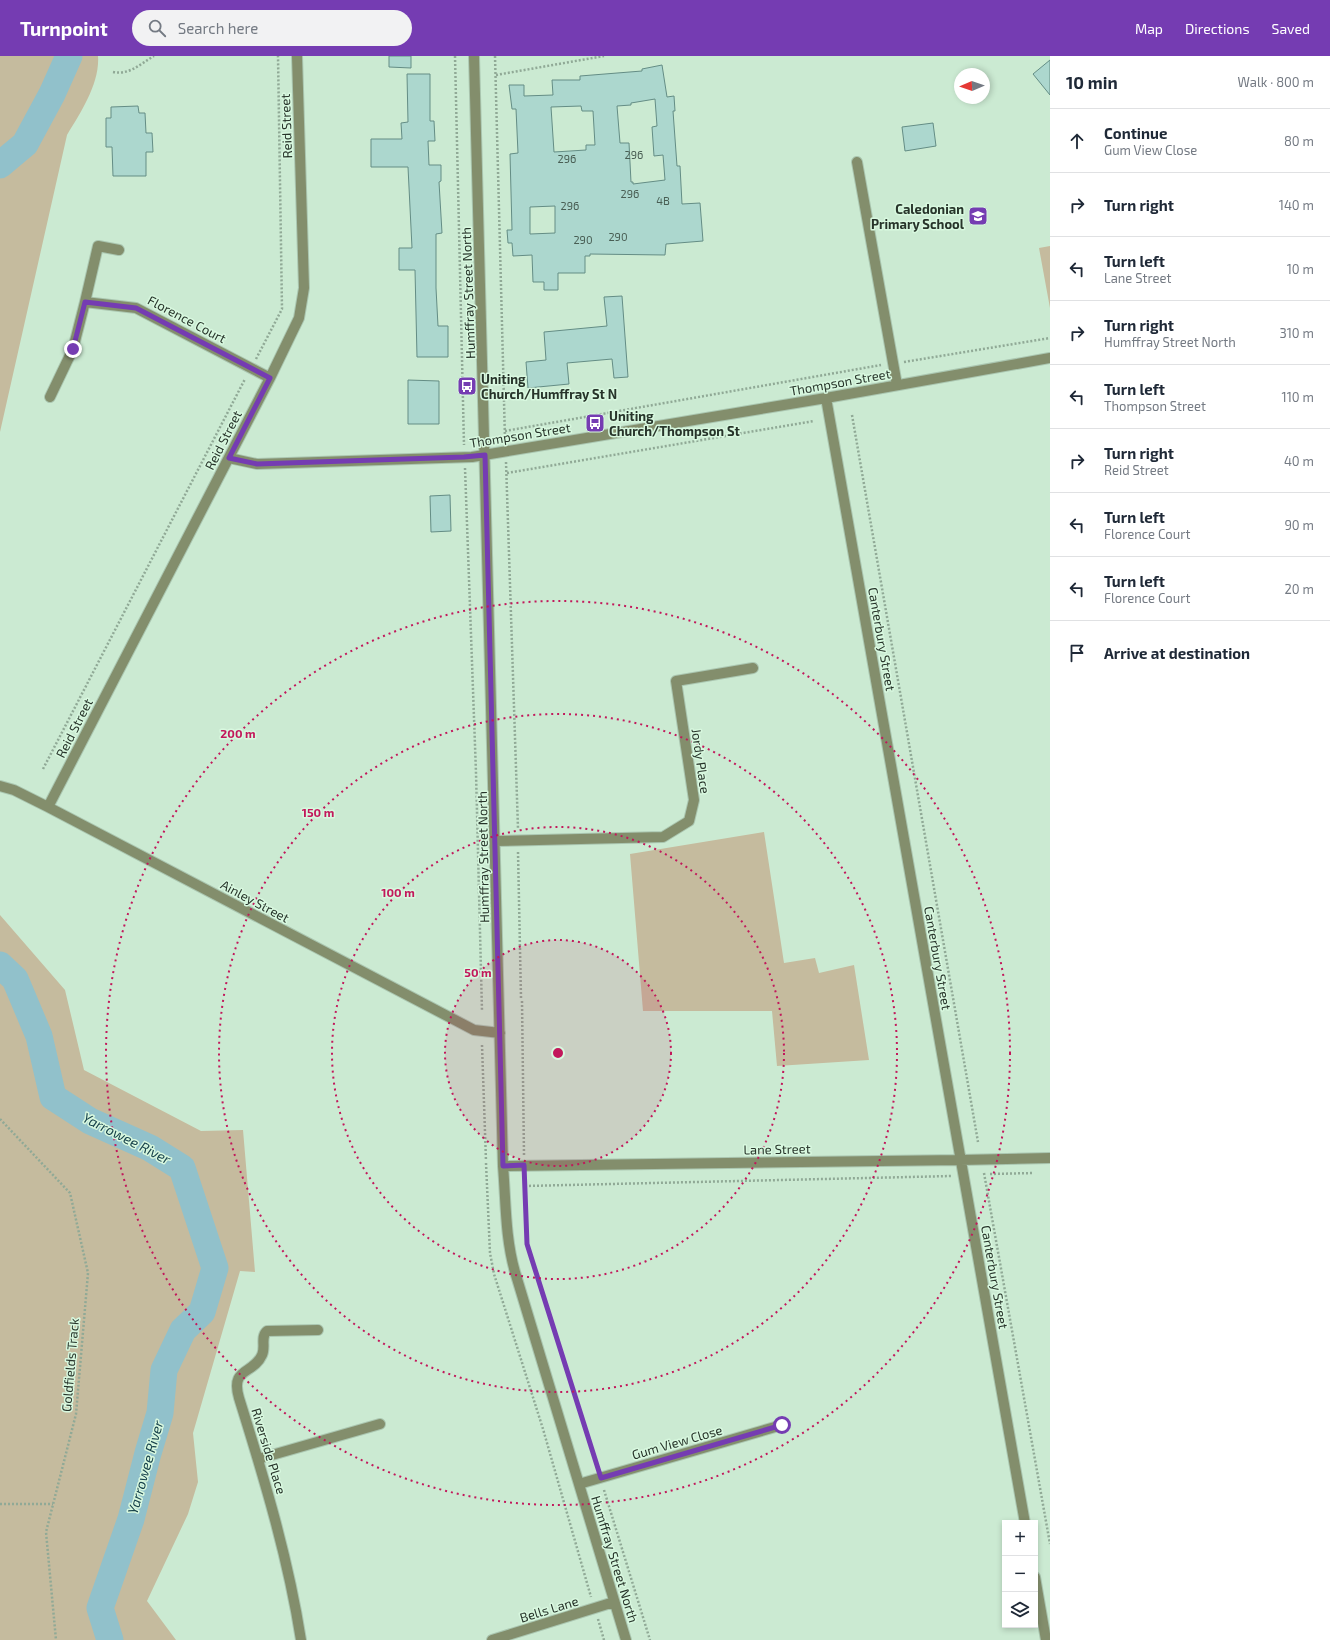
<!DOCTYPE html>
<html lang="en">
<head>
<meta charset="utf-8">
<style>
	body { margin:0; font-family:"Exo 2",sans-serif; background:#f2f2f3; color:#1f2937 }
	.controls { position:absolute; right:12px; bottom:12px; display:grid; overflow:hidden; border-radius:0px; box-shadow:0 2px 6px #0003 }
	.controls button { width:36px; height:36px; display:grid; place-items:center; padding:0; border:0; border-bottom:1px solid #e0e1e3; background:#fff; color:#1f2937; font:20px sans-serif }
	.compass { position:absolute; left:954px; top:12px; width:36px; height:36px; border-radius:50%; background:#fff; box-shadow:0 2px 6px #0003; rotate:268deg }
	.stop { position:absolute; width:12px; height:12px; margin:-9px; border:3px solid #753cb2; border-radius:50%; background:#fff }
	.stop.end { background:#753cb2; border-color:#fff; box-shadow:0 1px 4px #0008 }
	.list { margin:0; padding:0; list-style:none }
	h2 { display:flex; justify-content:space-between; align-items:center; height:52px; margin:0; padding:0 16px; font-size:17px }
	h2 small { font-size:13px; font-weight:400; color:#747a83 }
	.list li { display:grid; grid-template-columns:26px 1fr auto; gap:12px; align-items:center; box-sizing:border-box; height:64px; padding:0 16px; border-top:1px solid #e0e1e3 }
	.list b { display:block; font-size:15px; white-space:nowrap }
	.list p { margin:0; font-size:13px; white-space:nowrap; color:#747a83 }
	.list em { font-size:13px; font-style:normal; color:#747a83 }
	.icon { flex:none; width:22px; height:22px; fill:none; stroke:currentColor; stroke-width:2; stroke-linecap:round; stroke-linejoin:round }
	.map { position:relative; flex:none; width:1050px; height:1584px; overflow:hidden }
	header { display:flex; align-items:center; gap:24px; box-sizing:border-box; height:56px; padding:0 20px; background:#753cb2; color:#fff }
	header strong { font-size:19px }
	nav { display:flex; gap:22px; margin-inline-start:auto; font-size:14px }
	.search { width:280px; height:36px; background:#f2f2f3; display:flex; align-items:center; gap:10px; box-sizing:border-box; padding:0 14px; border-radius:22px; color:#747a83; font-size:15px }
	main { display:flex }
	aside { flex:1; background:#fff }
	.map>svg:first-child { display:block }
</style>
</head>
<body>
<header>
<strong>Turnpoint</strong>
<div class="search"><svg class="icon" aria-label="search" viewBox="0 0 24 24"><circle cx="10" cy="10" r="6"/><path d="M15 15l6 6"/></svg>Search here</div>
<nav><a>Map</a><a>Directions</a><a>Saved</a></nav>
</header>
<main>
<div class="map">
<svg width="1050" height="1584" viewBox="0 0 1050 1584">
	<rect width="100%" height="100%" fill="#cbead2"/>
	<path fill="#c5bb9e" d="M0 0H98C100 27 81 56 67 79L0 376Z
		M1050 190V252L1039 192Z
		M764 776 784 907 815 902 819 917 854 909 869 1004 777 1010 772 955H643L630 798Z
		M0 859 65 934 84 1014 201 1075 243 1074 255 1216 240 1215 193 1377 198 1426 188 1458 147 1545 176 1584H0Z"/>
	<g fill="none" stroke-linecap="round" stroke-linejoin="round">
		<path stroke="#91c1cb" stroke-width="27" d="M0 109 25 88 52 38 69 0
			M0 909 15 923 39 980 53 1041 90 1065 150 1092 182 1112 215 1212 202 1256 183 1274 164 1314 160 1357 148 1397 131 1463 100 1552 110 1584"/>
	</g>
	<path fill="#acd7ce" stroke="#648d85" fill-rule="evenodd" d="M389 0H411V12L389 11Z
		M1050 4V39L1033 18Z
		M662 9 667 41 674 40 675 55H673L677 110H680L682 148 700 147 703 185 666 188 665 199 590 198V200H585V217H558V234H544V226H533L532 199 513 200 512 187H508L507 174H512L510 98 518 97 516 53H512L509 29H524V40L553 39 552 24H580V20L642 15V13ZM655 43 657 70 652 71 654 100 663 99 665 124 633 128V126H631L629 87H620L617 50 631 49V47ZM581 50 582 55H593L595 89H586V94L554 96 551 51ZM555 150V177L530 178V151Z
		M407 18H430V65H434L435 85H428L429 109H441V125L439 126 442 177 436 178V232L438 270H448V301H417L415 214H399V192H412L408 111H371V83H402L401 67 408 66Z
		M138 50 139 57H145L146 77H152L153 96H146V120H113L112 91H106V62H111V51Z
		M933 67 936 90 905 95 902 71Z
		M622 240 628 321 614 322 612 303 567 307 569 328 528 332 526 306 546 304 544 276 607 270 604 241Z
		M408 324 439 325V368H408Z
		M450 439 451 475 431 476 430 440Z"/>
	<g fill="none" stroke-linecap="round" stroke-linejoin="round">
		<defs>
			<path id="minor" d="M474 0 503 1110C506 1146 505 1181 515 1216L626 1584
				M857 106 897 329
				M85 246 98 190 119 194
				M50 341 73 293 85 246 136 252 270 322
				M826 342 1025 1467
				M229 402 257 408 472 401 826 342 1050 302
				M0 730 14 734 48 751 474 974 500 977
				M48 751 270 322 299 262 304 232 297 0
				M495 785 663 781 689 765 694 744 676 625 753 612
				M503 1110 960 1104 1050 1102
				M258 1403 380 1368
				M579 1428 782 1369
				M1035 1521 1046 1584
				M301 1584C288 1501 264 1422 239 1342 230 1311 253 1319 262 1299 266 1291 260 1281 267 1275L318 1274
				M492 1584 614 1546"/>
		</defs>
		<use href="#minor" stroke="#aac6b0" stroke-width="12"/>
		<path stroke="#90a996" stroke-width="2.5" stroke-dasharray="2 2" stroke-linecap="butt" d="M455 0 464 389
			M495 0 505 383
			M113 16C130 19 140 8 154 0
			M496 19 604 0
			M256 303 282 253 278 0
			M904 306 1050 282
			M852 359 978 1086
			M505 375 881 309
			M506 406 518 773
			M465 412 476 717 482 955
			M507 417 814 365
			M43 713 245 323
			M518 796 521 942
			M522 945 524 1099
			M482 989 486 1105
			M0 1063 70 1137 88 1217 76 1358 46 1476 56 1584
			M486 1107 490 1197 494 1218 543 1373 591 1541
			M984 1117 1050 1488
			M990 1118 1034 1117
			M524 1122 527 1188 598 1412
			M525 1130 952 1120
			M604 1434 650 1584
			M0 1448H53
			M598 1563 604 1584"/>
		<use href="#minor" stroke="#838e6c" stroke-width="10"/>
	</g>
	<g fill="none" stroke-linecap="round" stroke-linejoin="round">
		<path stroke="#753cb2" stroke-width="5" d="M73 293 85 246 136 252 270 322 229 402 257 408 464 401 485 399 503 1110 524 1109 527 1188 601 1422 782 1369"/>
	</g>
	<circle cx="558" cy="997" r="113" fill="#c2185b" fill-opacity=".12"/>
	<g fill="none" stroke="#c2185b" stroke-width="2" stroke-dasharray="2 4">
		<circle cx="558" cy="997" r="113"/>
		<circle cx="558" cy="997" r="226"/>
		<circle cx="558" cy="997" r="339"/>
		<circle cx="558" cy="997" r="452"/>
	</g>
	<defs>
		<symbol id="school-square" viewBox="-11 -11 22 22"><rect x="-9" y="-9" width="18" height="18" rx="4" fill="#753cb2" stroke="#d8f8df"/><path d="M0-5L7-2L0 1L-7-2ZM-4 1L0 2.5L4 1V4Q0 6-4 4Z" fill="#fff"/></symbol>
		<symbol id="bus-square" viewBox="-11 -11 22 22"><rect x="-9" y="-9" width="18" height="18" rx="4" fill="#753cb2" stroke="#d8f8df"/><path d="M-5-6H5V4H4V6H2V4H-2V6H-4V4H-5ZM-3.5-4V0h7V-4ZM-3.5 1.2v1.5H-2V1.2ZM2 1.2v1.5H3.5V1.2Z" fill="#fff"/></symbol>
	</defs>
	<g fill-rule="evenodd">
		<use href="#school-square" x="967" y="149" width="22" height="22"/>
		<use href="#bus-square" x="456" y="319" width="22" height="22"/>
		<use href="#bus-square" x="584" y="356" width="22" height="22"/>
	</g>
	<g text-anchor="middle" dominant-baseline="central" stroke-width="3" stroke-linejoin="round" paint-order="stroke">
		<g font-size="11" fill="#485d53">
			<text x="634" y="98">296</text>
			<text x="567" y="102">296</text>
			<text x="630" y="137">296</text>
			<text x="663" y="144">4B</text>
			<text x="570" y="149">296</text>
			<text x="618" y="180">290</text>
			<text x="583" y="183">290</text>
		</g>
		<g font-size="13" fill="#27342a" stroke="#d8f8df">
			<text transform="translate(286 70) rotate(-92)">Reid Street</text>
			<text transform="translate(468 237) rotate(-92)">Humffray Street North</text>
			<text transform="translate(187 263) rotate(28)">Florence Court</text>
			<text transform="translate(840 326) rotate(-10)">Thompson Street</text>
			<text transform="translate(520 379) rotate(-9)">Thompson Street</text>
			<text transform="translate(223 384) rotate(-63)">Reid Street</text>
			<text transform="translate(882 583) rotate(80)">Canterbury Street</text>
			<text transform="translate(74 672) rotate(-63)">Reid Street</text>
			<text transform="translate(701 705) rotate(82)">Jordy Place</text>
			<text transform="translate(483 801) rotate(-91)">Humffray Street North</text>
			<text transform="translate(255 845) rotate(28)">Ainley Street</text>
			<text transform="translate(938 902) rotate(80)">Canterbury Street</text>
			<text transform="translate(777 1093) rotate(-1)">Lane Street</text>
			<text transform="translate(995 1221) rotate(80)">Canterbury Street</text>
			<text transform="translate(70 1309) rotate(-85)">Goldfields Track</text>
			<text transform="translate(677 1386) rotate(-16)">Gum View Close</text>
			<text transform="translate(269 1395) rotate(73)">Riverside Place</text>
			<text transform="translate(615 1503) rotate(73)">Humffray Street North</text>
			<text transform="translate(549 1553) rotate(-17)">Bells Lane</text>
		</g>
		<g font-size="13" font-weight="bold" fill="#27342a" stroke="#d8f8df" text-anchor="start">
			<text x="964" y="153" text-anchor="end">Caledonian<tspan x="964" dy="15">Primary School</tspan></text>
			<text x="481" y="323">Uniting<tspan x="481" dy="15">Church/Humffray St N</tspan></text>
			<text x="609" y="360">Uniting<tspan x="609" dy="15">Church/Thompson St</tspan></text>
		</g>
		<g font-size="14" font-style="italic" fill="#18434c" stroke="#d8f8df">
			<text transform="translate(127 1082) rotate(27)">Yarrowee River</text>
			<text transform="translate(145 1411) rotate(-74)">Yarrowee River</text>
		</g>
	</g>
	<circle cx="558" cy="997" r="6" fill="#c2185b" stroke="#d8f8df" stroke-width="2"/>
	<g font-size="12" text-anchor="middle" font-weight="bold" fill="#c2185b" stroke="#d8f8df" stroke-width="3" stroke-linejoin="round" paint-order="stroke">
		<text x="238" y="682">200 m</text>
		<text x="318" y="761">150 m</text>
		<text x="398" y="841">100 m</text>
		<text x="478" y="921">50 m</text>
	</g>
</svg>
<div class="controls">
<button>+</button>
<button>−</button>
<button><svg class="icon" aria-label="layers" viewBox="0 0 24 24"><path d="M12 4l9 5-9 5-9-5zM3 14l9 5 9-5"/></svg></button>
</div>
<svg class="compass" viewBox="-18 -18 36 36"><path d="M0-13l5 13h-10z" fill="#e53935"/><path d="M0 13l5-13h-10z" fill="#747a83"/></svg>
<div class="stop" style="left:782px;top:1369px"></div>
<div class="stop end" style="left:73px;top:293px"></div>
</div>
<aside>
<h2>10 min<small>Walk · 800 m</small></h2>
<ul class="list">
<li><svg class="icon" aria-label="ahead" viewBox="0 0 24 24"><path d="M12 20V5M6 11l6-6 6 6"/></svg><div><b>Continue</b><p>Gum View Close</p></div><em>80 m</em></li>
<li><svg class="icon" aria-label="right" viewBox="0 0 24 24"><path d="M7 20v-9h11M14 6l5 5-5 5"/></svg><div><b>Turn right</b></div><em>140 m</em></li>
<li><svg class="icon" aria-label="left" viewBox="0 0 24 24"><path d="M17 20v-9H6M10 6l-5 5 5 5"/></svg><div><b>Turn left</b><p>Lane Street</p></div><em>10 m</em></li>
<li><svg class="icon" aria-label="right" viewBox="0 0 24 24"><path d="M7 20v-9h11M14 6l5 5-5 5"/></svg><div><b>Turn right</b><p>Humffray Street North</p></div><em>310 m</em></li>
<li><svg class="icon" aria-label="left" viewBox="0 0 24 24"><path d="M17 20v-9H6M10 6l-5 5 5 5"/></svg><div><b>Turn left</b><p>Thompson Street</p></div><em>110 m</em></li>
<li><svg class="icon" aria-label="right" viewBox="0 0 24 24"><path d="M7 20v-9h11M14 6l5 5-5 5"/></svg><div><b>Turn right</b><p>Reid Street</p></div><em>40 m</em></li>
<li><svg class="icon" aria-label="left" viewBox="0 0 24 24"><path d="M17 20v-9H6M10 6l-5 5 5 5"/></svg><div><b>Turn left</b><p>Florence Court</p></div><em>90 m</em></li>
<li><svg class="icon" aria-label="left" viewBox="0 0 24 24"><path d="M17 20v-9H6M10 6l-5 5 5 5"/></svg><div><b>Turn left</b><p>Florence Court</p></div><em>20 m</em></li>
<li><svg class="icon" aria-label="arrive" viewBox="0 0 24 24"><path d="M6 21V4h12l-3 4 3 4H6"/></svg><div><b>Arrive at destination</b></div></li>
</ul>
</aside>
</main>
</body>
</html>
